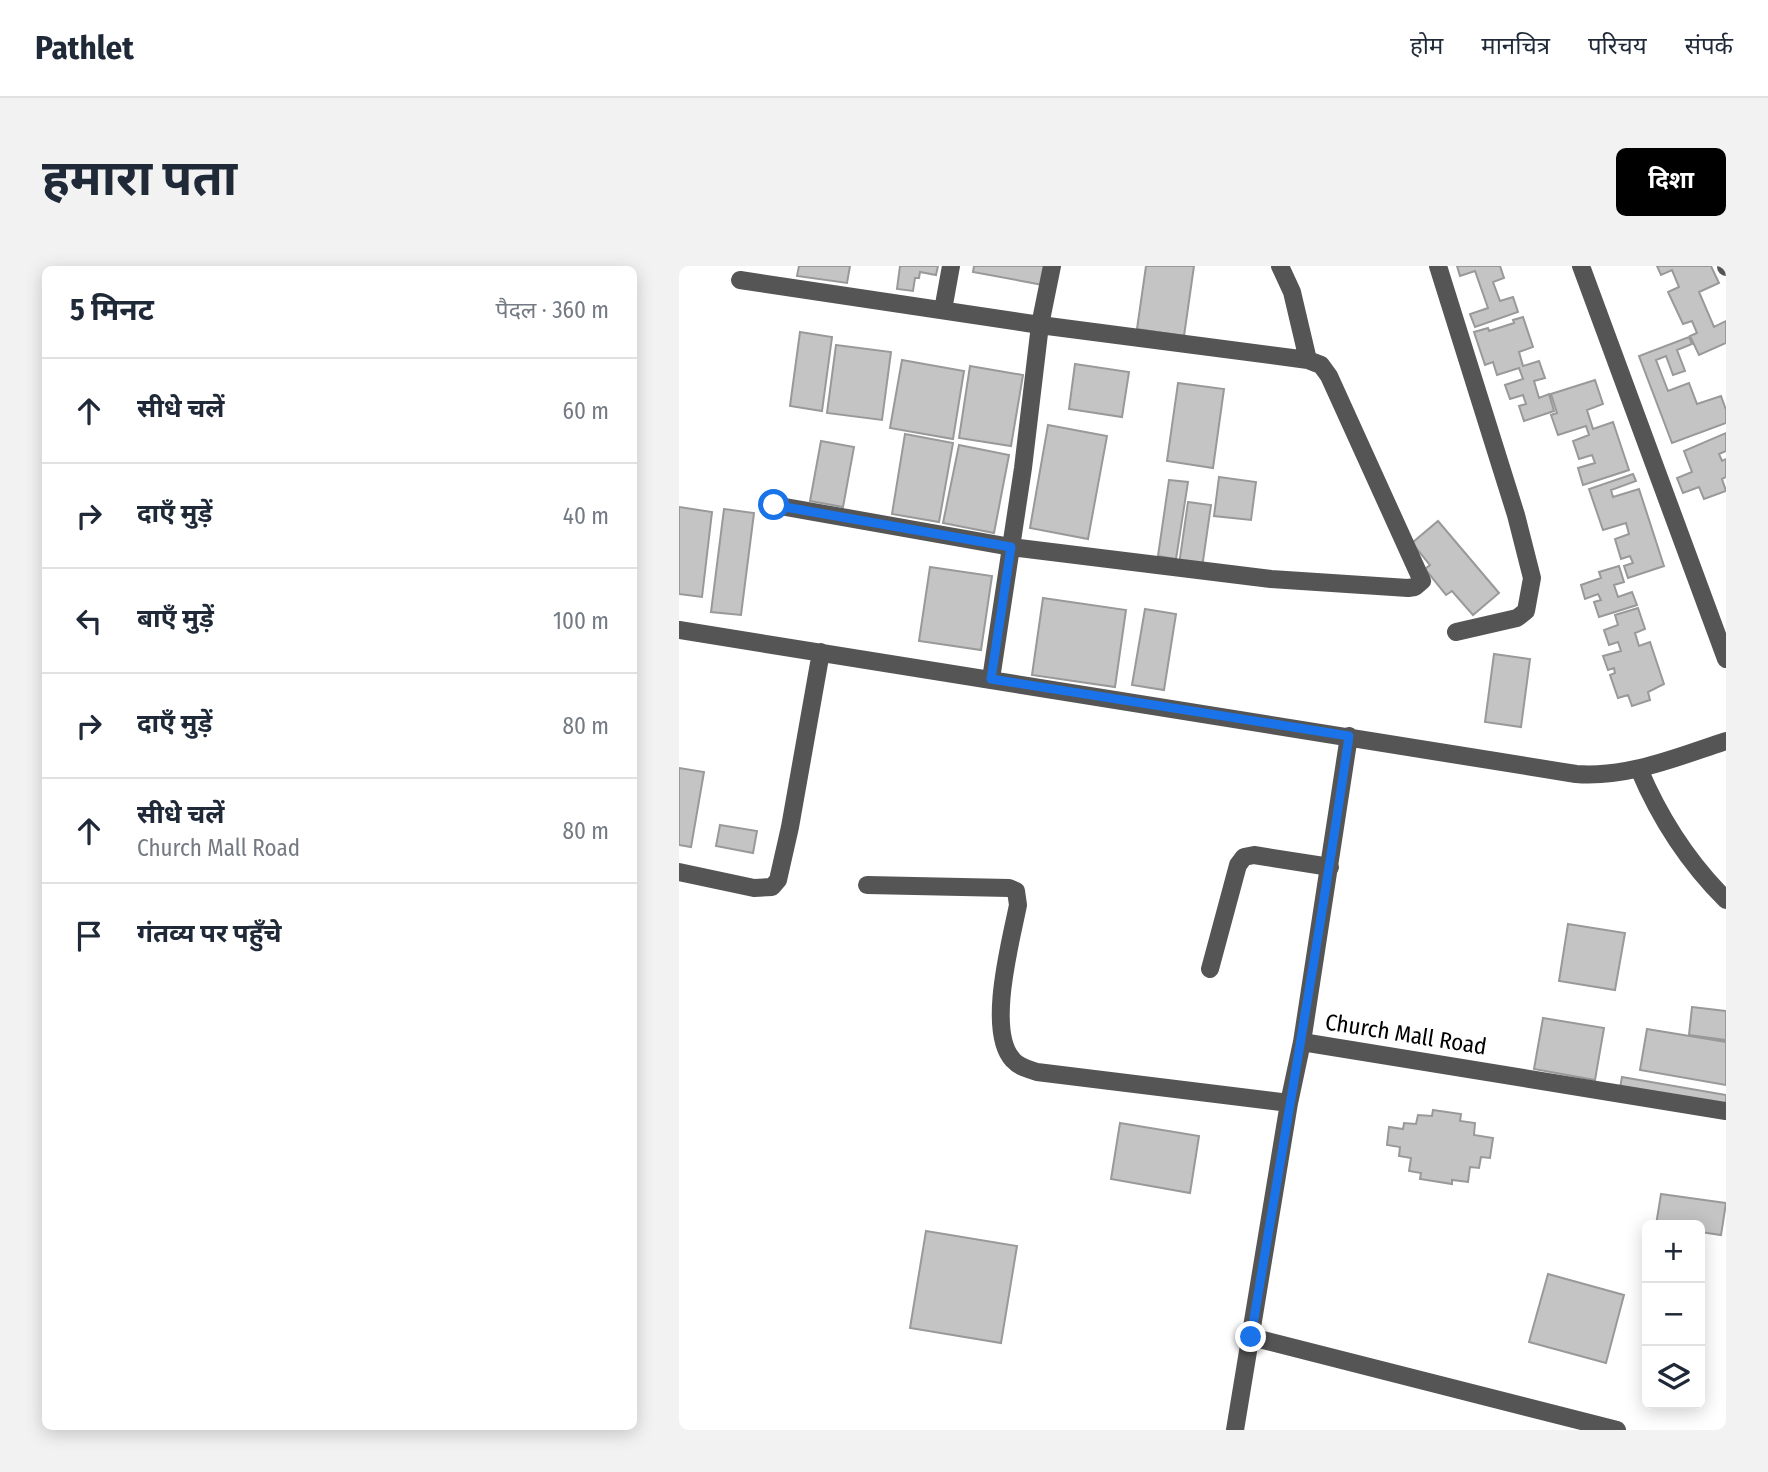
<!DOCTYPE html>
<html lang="hi">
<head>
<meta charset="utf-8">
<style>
	body { margin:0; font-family:"Fira Sans Condensed","Noto Sans Devanagari",sans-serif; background:#f2f2f3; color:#1f2937 }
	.controls { position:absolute; right:21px; bottom:21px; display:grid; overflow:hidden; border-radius:10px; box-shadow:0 4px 18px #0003 }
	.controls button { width:63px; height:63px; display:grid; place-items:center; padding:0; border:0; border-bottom:2px solid #e0e1e3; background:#fff; color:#1f2937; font:35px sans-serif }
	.stop { position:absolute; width:21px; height:21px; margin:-16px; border:5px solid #1a73e8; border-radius:50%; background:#fff }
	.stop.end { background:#1a73e8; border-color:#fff; box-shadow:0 2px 7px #0008 }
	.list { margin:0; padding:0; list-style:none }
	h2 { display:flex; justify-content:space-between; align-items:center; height:91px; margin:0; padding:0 28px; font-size:30px }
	h2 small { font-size:23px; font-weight:400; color:#747a83 }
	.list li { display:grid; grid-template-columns:46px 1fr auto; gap:21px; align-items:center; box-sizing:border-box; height:105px; padding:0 28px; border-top:2px solid #e0e1e3 }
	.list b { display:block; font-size:26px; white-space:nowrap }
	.list p { margin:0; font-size:23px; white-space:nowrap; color:#747a83 }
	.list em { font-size:23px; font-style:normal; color:#747a83 }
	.icon { flex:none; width:38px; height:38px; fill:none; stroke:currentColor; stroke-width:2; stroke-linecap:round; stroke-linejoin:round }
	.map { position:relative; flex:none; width:1047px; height:1164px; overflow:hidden; border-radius:10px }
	header { display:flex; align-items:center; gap:42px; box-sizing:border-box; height:98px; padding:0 35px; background:#fff; border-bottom:2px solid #e0e1e3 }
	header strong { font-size:33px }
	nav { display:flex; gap:38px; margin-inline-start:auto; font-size:24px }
	.intro { display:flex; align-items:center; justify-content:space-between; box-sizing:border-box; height:168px; padding:0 42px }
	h1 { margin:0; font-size:49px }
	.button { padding:18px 32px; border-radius:10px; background:#000; color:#fff; font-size:24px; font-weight:700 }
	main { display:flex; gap:42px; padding:0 42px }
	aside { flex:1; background:#fff; border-radius:10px; box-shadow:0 4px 18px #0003 }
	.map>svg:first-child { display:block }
</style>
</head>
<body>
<header>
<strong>Pathlet</strong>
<nav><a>होम</a><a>मानचित्र</a><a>परिचय</a><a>संपर्क</a></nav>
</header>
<div class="intro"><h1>हमारा पता</h1><a class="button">दिशा</a></div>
<main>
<aside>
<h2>5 मिनट<small>पैदल · 360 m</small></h2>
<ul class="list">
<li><svg class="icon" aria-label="ahead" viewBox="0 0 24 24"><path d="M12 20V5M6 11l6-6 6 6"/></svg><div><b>सीधे चलें</b></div><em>60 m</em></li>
<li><svg class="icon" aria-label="right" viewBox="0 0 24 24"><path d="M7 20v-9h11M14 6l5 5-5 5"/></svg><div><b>दाएँ मुड़ें</b></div><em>40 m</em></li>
<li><svg class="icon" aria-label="left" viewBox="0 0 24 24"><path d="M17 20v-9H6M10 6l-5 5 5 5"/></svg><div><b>बाएँ मुड़ें</b></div><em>100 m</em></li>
<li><svg class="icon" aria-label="right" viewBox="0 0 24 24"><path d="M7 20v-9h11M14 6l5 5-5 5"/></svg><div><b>दाएँ मुड़ें</b></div><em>80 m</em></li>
<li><svg class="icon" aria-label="ahead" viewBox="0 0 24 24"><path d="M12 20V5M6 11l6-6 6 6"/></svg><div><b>सीधे चलें</b><p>Church Mall Road</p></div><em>80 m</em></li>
<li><svg class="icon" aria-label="arrive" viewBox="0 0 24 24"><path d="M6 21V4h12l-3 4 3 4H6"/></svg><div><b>गंतव्य पर पहुँचे</b></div></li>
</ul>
</aside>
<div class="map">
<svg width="1047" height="1164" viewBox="0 0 1047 1164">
	<rect width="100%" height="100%" fill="#fff"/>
	<path fill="#c4c4c4" stroke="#999" stroke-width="2" d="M120 0H171L168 17 118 10Z
		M221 0H259L257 9 241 6 240 12H236L234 25 218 23Z
		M295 0H368L364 19 294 6Z
		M467 0H515L505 70 458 63Z
		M778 0H821L825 12 814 16 821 35 834 31 839 46 796 61 791 48 809 42 796 5 781 10Z
		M978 0H1032L1040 17 1020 26 1035 61 1047 55V77L1020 89 1011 70 1018 67 1013 55 1004 58 989 26 1000 21 993 4 982 9Z
		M844 51 854 81 840 86 844 100 860 95 866 112 855 115 860 132 870 128 875 145 845 155 840 140 847 138 844 129 831 133 826 119 844 113 840 102 818 109 814 96 806 99 795 66 809 62 810 65 835 57 834 54Z
		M121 66 153 71 143 145 111 140Z
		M1010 71 1013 78 998 84 1006 105 994 109 987 90 977 94 989 125 1010 117 1018 138 1042 130 1047 144V157L993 177 960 90Z
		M157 79 212 86 203 154 148 147Z
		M223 94 285 105 274 173 211 162Z
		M396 98 450 106 443 151 390 143Z
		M291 100 344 109 332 180 280 172Z
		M916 114 924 138 908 144 914 163 934 156 950 204 904 219 899 202 916 197 913 189 900 193 894 175 910 169 907 160 879 169 872 149 878 147 872 128Z
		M499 117 545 123 534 202 488 195Z
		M369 159 428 170 409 273 351 262Z
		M1047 167V185L1040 188 1043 195 1047 193V211L1043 213 1047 225 1025 233 1020 221 1004 227 998 212 1013 206 1005 185Z
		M226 168 274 177 260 256 213 248Z
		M142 175 175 181 164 241 131 235Z
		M280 179 330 189 315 267 264 257Z
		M954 208 957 215 932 224 934 231 960 223 985 300 949 312 945 300 954 297 951 290 942 293 936 273 950 268 947 257 924 264 910 223Z
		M540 211 577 216 572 254 535 250Z
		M490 214 509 216 497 293 479 290Z
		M509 236 532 239 523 302 500 299Z
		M0 241 33 246 23 331 0 328Z
		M45 243 75 247 62 349 32 346Z
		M759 255 820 327 794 349 773 325 767 329 746 303 751 299 733 277Z
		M940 300 945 316 935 319 939 331 953 326 958 339 920 351 915 336 922 334 919 328 906 333 902 319 922 312 920 306Z
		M251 301 313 310 302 384 240 375Z
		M364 332 447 344 436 421 353 409Z
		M959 342 966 363 956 367 960 380 971 376 985 418 969 426 971 434 953 440 949 429 939 432 931 409 936 407 935 402 929 404 924 390 942 385 939 376 930 379 925 364 939 359 936 349Z
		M466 343 497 348 485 424 453 419Z
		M815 388 851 393 842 461 806 456Z
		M0 502 25 506 12 581 0 579Z
		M41 559 78 565 74 587 37 580Z
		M889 658 946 667 936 724 880 715Z
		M1013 741 1047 745V774L1010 769Z
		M864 752 925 762 916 814 855 803Z
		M968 763 1047 776V819L961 804Z
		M943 811 1047 829V852L939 833Z
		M754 844 782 848 781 855 796 857 795 869 814 872 811 892 802 891 800 902 791 901 789 916 773 914V918L741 913 742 907 730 905 732 892 720 890 721 881 708 879 710 861 724 863 725 857 737 858 739 849 753 850Z
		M441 857 520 870 511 927 432 913Z
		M982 928 1047 937 1042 969 1021 966V959H977Z
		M247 965 338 980 322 1077 231 1062Z
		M869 1008 945 1029 927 1097 850 1076Z"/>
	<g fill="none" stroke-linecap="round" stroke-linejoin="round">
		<path stroke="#555" stroke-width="18" d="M601 0 613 26 629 94
			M759 0 837 249 853 312 847 345 838 352 777 366
			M902 0 1047 393
			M1047 0V1
			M61 14 361 59 629 94 642 99 650 110 743 315 736 321 729 322 592 313 332 281 95 239
			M264 44 272 0
			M0 364 897 508C949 512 998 491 1047 475
			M312 413 344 202 361 59 373 0
			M960 503C981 553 1008 595 1047 634
			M0 606 75 622 93 621 99 614 111 561 142 386
			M188 619 330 622 337 625 339 639C332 675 307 765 334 794 340 801 349 803 358 806L610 837
			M531 703 559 599 565 591 575 589 651 601
			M623 776 1047 845
			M572 1071 938 1164
			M556 1164 610 837 623 776 670 470"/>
	</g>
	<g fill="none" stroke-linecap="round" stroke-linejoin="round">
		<path stroke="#1a73e8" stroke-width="9" d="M95 239 332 281 312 413 670 470C641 671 605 870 572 1071"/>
	</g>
	<g text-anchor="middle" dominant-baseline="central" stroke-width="6" stroke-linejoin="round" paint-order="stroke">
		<g font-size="23" fill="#000" stroke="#fff">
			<text transform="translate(727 768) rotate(9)">Church Mall Road</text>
		</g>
	</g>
</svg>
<div class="controls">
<button>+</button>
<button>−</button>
<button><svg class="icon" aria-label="layers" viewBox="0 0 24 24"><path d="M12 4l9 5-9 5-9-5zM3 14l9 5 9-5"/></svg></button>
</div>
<div class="stop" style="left:95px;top:239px"></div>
<div class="stop end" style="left:572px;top:1071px"></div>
</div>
</main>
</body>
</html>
